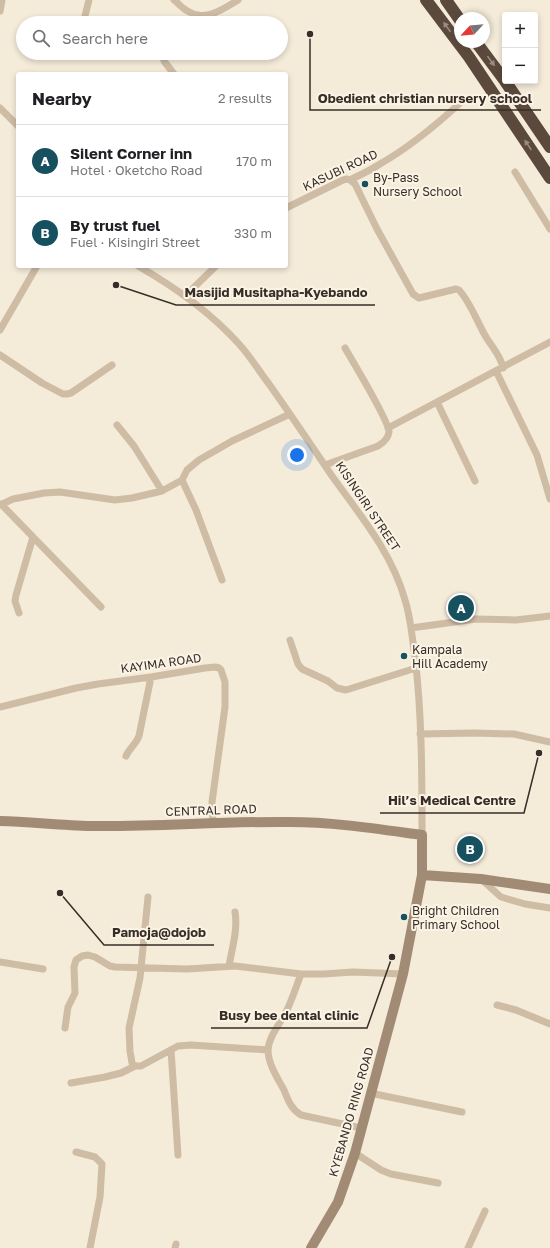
<!DOCTYPE html>
<html lang="en">
<head>
<meta charset="utf-8">
<style>
	body { margin:0; font-family:"Golos Text",sans-serif; background:#f6f6f6; color:#202124 }
	.controls { position:absolute; right:12px; top:12px; display:grid; overflow:hidden; border-radius:4px; box-shadow:0 2px 6px #0003 }
	.controls button { width:36px; height:36px; display:grid; place-items:center; padding:0; border:0; border-bottom:1px solid #e0e0e0; background:#fff; color:#202124; font:20px sans-serif }
	.compass { position:absolute; left:454px; top:12px; width:36px; height:36px; border-radius:50%; background:#fff; box-shadow:0 2px 6px #0003; rotate:244deg }
	.you { position:absolute; left:297px; top:455px; width:14px; height:14px; margin:-10px; border:3px solid #fff; border-radius:50%; background:#1a73e8; box-shadow:0 0 0 6px #1a73e833 }
	.badge { display:grid; place-items:center; width:26px; height:26px; border-radius:50%; background:#17505e; color:#fff; font-size:13px; font-weight:700 }
	.pin { position:absolute; translate:-50% -50%; border:2px solid #fff; box-shadow:0 1px 4px #0006 }
	.list { margin:0; padding:0; list-style:none }
	h2 { display:flex; justify-content:space-between; align-items:center; height:52px; margin:0; padding:0 16px; font-size:17px }
	h2 small { font-size:13px; font-weight:400; color:#757577 }
	.list li { display:grid; grid-template-columns:26px 1fr auto; gap:12px; align-items:center; box-sizing:border-box; height:72px; padding:0 16px; border-top:1px solid #e0e0e0 }
	.list b { display:block; font-size:15px; white-space:nowrap }
	.list p { margin:0; font-size:13px; white-space:nowrap; color:#757577 }
	.list em { font-size:13px; font-style:normal; color:#757577 }
	.icon { flex:none; width:22px; height:22px; fill:none; stroke:currentColor; stroke-width:2; stroke-linecap:round; stroke-linejoin:round }
	.map { position:relative; flex:none; width:550px; height:1248px; overflow:hidden }
	.search { position:absolute; background:#fff; box-shadow:0 2px 6px #0003; left:16px; top:16px; width:272px; height:44px; display:flex; align-items:center; gap:10px; box-sizing:border-box; padding:0 14px; border-radius:22px; color:#757577; font-size:15px }
	.panel { position:absolute; background:#fff; box-shadow:0 2px 6px #0003; left:16px; top:72px; width:272px; height:196px; border-radius:4px }
	.map>svg:first-child { display:block }
</style>
</head>
<body>
<div class="map">
<svg width="550" height="1248" viewBox="0 0 550 1248">
	<rect width="100%" height="100%" fill="#f4ebd9"/>
	<g fill="none" stroke-linecap="round" stroke-linejoin="round">
		<path stroke="#cebca4" stroke-width="7" d="M174 0C178 3 182 8 186 10 204 23 222 10 238 0
			M0 11 2 0
			M84 20 89 0
			M190 23 198 15
			M162 53 164 61 174 74
			M0 108 18 126
			M515 172 550 229
			M350 180 355 184 377 229 413 294 419 298 456 289 459 290C471 303 477 322 486 337 492 347 501 356 503 368
			M286 208 343 180 347 179 350 180C360 175 371 170 380 164 408 148 435 126 459 104
			M138 266C175 287 210 312 239 344 250 356 259 371 269 384 291 415 311 445 332 476 360 515 392 553 405 600 411 618 412 638 415 657 422 715 422 776 422 835
			M185 296 216 266
			M0 330 37 266
			M0 355 42 383 63 394H67L71 393 112 365
			M496 371 537 455 550 499
			M437 402 475 481
			M117 425 134 446 162 491
			M388 428 550 342
			M325 465 378 446C383 443 388 439 389 432 389 421 353 362 345 348
			M182 480 196 510 222 580
			M1 504 101 607
			M0 505 13 499 44 493 60 492 115 500 132 498 162 491 182 480 187 470 199 460 232 441 290 414
			M19 613 15 601 16 595 33 537
			M411 628 476 619 516 620 550 616
			M290 640 298 664 302 669 328 681 337 688 346 690 416 668
			M0 707 76 688 98 684 151 677 205 668 215 667 219 668 221 670 225 682V707L212 802 213 823
			M420 734 474 733 514 734 550 742
			M126 756C129 749 136 744 139 736L151 677
			M481 879 501 897 525 904 550 908
			M0 962 43 969
			M229 966C232 948 238 930 235 912
			M301 974C296 987 292 1000 286 1012 280 1024 269 1036 268 1050 268 1064 278 1079 284 1090 288 1100 291 1109 301 1115L361 1128
			M497 1005 516 1010 550 1024
			M65 1028 68 1007 75 993 74 967 76 960 82 956 88 955 95 957 110 966 115 967 187 969 235 966 301 974H324L353 972 403 974
			M171 1050 178 1155
			M135 1066 132 1063 130 1051 129 1028 140 978 148 897
			M71 1083 105 1077 121 1073 135 1066H141L178 1046 191 1045 268 1050
			M370 1093 462 1112
			M76 1152 95 1157 102 1164 100 1197 90 1248
			M355 1153 381 1170 391 1174 438 1183
			M175 1248 176 1244
			M468 1248 485 1211"/>
		<path stroke="#a18b75" stroke-width="10" d="M0 821C30 822 60 825 91 826 157 827 223 821 290 822 334 822 378 829 422 835V875L403 974 355 1153 338 1202 311 1248
			M422 875 481 879 550 889"/>
		<path stroke="#5a493c" stroke-width="12" d="M426 0 469 57 550 178
			M446 0 460 20
			M476 42 505 81
			M505 81 550 147"/>
	</g>
	<defs><path id="oneway-solid" d="M-6-.8H1V-3.2L6.5 0L1 3.2V.8H-6Z"/></defs>
	<g fill="#9a8d80">
		<use href="#oneway-solid" transform="translate(447 27) rotate(-126)"/>
		<use href="#oneway-solid" transform="translate(491 61) rotate(54)"/>
		<use href="#oneway-solid" transform="translate(528 145) rotate(-124)"/>
	</g>
	<g fill="#17505e" stroke="#fbf4e6" stroke-width="1.5">
		<circle cx="365" cy="184" r="4"/>
		<circle cx="404" cy="656" r="4"/>
		<circle cx="404" cy="917" r="4"/>
	</g>
	<g text-anchor="middle" dominant-baseline="central" stroke-width="4" stroke-linejoin="round" paint-order="stroke">
		<g font-size="12" fill="#382e26" stroke="#fbf4e6">
			<text transform="translate(340 170) rotate(-25)">KASUBI ROAD</text>
			<text transform="translate(368 506) rotate(56)">KISINGIRI STREET</text>
			<text transform="translate(161 663) rotate(-8)">KAYIMA ROAD</text>
			<text transform="translate(211 810) rotate(-2)">CENTRAL ROAD</text>
			<text transform="translate(351 1112) rotate(-74)">KYEBANDO RING ROAD</text>
		</g>
		<g font-size="12" fill="#382e26" stroke="#fbf4e6" text-anchor="start">
			<text x="373" y="177">By-Pass<tspan x="373" dy="14">Nursery School</tspan></text>
			<text x="412" y="649">Kampala<tspan x="412" dy="14">Hill Academy</tspan></text>
			<text x="412" y="910">Bright Children<tspan x="412" dy="14">Primary School</tspan></text>
		</g>
	</g>
	<path fill="none" stroke="#382e26" stroke-width="1.5" d="M310 34L310 110H541M116 285L176 305H375M539 753L524 813H380M60 893L104 945H214M392 957L367 1028H211"/>
	<g fill="#382e26" stroke="#fbf4e6" stroke-width="1.5">
		<circle cx="310" cy="34" r="4"/>
		<circle cx="116" cy="285" r="4"/>
		<circle cx="539" cy="753" r="4"/>
		<circle cx="60" cy="893" r="4"/>
		<circle cx="392" cy="957" r="4"/>
	</g>
	<g font-size="13" text-anchor="middle" font-weight="bold" fill="#382e26" stroke="#fbf4e6" stroke-width="4" stroke-linejoin="round" paint-order="stroke">
		<text x="425" y="103">Obedient christian nursery school</text>
		<text x="276" y="297">Masijid Musitapha-Kyebando</text>
		<text x="452" y="805">Hil’s Medical Centre</text>
		<text x="159" y="937">Pamoja@dojob</text>
		<text x="289" y="1020">Busy bee dental clinic</text>
	</g>
</svg>
<div class="controls">
<button>+</button>
<button>−</button>
</div>
<svg class="compass" viewBox="-18 -18 36 36"><path d="M0-13l5 13h-10z" fill="#e53935"/><path d="M0 13l5-13h-10z" fill="#757577"/></svg>
<div class="you"></div>
<div class="pin badge" style="left:461px;top:608px">A</div>
<div class="pin badge" style="left:470px;top:849px">B</div>
<div class="search"><svg class="icon" aria-label="search" viewBox="0 0 24 24"><circle cx="10" cy="10" r="6"/><path d="M15 15l6 6"/></svg>Search here</div>
<section class="panel">
<h2>Nearby<small>2 results</small></h2>
<ul class="list">
<li><span class="badge">A</span><div><b>Silent Corner inn</b><p>Hotel · Oketcho Road</p></div><em>170 m</em></li>
<li><span class="badge">B</span><div><b>By trust fuel</b><p>Fuel · Kisingiri Street</p></div><em>330 m</em></li>
</ul>
</section>
</div>
</body>
</html>
